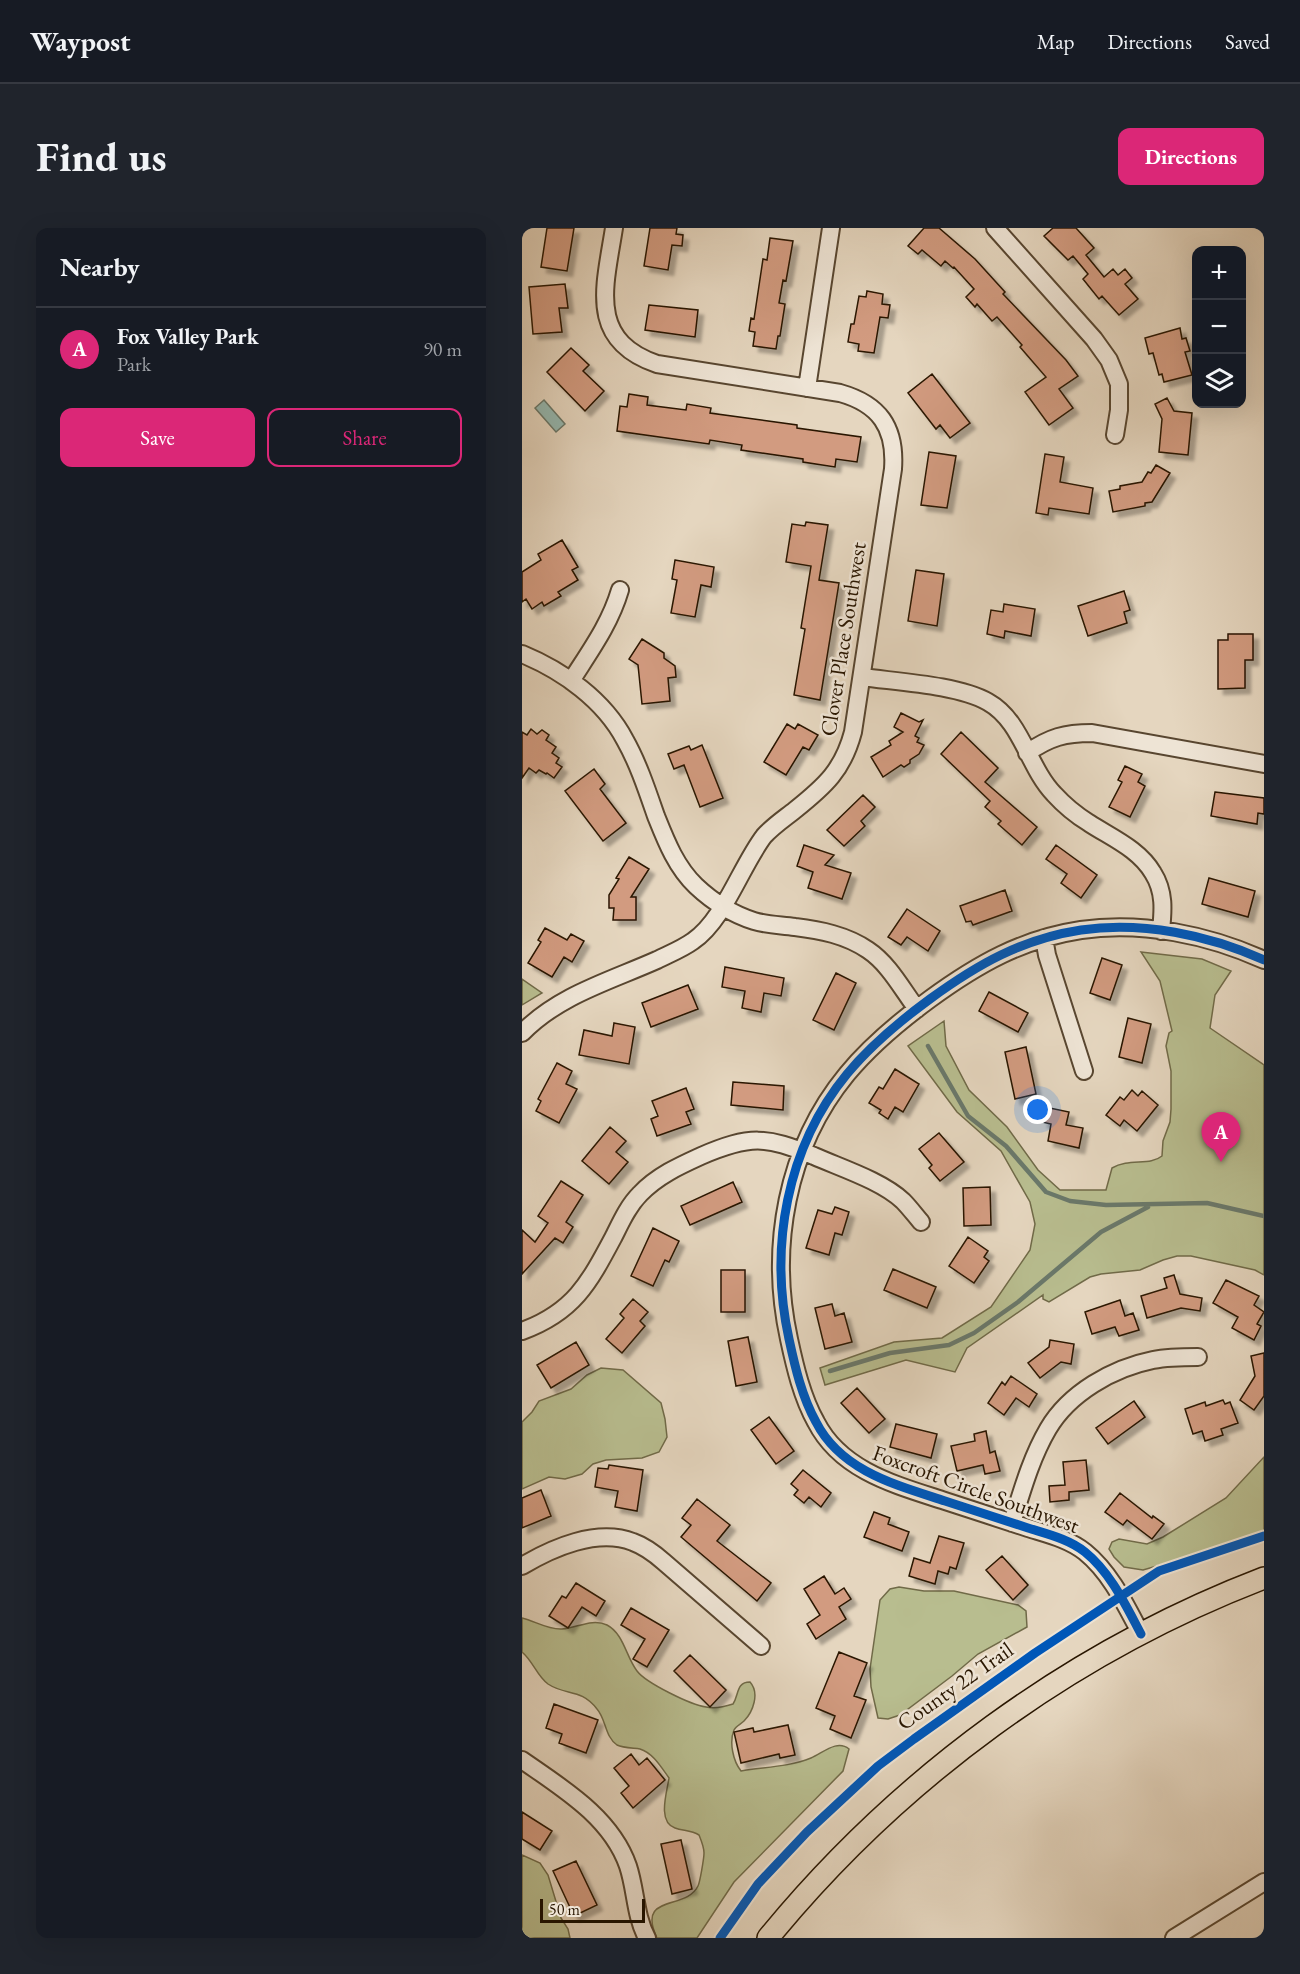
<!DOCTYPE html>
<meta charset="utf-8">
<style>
:root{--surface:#171b24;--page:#20242c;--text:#f1f3f6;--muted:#9ea1a6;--line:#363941;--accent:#db2777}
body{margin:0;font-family:"EB Garamond",serif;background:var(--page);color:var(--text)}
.controls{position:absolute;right:18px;top:18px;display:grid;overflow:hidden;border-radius:12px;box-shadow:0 6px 24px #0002}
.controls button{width:54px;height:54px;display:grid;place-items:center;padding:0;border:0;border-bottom:2px solid var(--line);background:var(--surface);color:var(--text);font:30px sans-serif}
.scale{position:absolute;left:18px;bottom:15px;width:105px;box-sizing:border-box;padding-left:6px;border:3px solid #291600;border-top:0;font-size:16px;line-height:21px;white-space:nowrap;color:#291600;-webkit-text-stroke:4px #eee4d5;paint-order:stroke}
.you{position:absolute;left:516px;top:882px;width:21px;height:21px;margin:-15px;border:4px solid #fff;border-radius:50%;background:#1a73e8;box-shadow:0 0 0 9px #1a73e833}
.badge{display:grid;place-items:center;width:39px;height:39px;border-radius:50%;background:var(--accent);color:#fff;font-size:20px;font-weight:700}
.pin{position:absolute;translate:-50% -50px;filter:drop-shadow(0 2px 3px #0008)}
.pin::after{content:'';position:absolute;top:32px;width:21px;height:18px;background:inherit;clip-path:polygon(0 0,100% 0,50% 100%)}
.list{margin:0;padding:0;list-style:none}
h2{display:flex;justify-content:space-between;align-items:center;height:78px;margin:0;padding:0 24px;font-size:26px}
h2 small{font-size:20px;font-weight:400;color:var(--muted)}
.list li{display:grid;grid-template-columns:39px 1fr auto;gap:18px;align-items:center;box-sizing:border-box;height:84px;padding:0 24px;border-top:2px solid var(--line)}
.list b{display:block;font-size:22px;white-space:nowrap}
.list p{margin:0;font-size:20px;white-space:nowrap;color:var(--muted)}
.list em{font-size:20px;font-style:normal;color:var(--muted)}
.actions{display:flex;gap:12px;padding:18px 24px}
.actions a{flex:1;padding:14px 0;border:2px solid var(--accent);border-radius:12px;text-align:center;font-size:21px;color:var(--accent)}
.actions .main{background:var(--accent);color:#fff}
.icon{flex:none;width:33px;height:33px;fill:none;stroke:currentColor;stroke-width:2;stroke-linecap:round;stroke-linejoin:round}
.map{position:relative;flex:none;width:742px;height:1710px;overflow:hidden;border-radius:12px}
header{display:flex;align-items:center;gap:36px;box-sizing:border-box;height:84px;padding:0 30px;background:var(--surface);border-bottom:2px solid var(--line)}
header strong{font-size:28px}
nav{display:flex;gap:33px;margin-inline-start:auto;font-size:21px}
.intro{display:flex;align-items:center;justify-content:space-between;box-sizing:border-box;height:144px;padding:0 36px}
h1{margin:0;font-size:42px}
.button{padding:15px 27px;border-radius:12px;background:var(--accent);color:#fff;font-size:21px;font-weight:700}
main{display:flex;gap:36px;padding:0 36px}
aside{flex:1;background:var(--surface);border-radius:12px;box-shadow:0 6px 24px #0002}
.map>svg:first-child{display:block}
.green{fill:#b8bd8f;stroke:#706a48;stroke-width:1.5}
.water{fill:#96b9b1;stroke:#6a786a;stroke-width:1.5}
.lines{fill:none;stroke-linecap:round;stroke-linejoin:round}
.stream{stroke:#6a786a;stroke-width:4.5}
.building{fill:#d29b80;stroke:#291600;stroke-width:1.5;filter:url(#shadow)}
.minor-casing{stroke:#584630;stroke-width:20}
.major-casing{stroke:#291600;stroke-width:24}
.minor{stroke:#eee4d5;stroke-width:16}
.major{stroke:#e5d6bf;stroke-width:21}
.cycleway-casing{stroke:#eee4d5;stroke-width:13}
.cycleway{stroke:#0057b8;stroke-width:9}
.labels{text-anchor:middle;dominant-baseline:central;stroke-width:5;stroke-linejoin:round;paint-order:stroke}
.street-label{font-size:22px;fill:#291600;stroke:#eee4d5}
</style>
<header>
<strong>Waypost</strong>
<nav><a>Map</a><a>Directions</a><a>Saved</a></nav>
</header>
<div class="intro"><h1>Find us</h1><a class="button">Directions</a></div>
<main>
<aside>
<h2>Nearby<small></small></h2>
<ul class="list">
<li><span class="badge">A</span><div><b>Fox Valley Park</b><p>Park</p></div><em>90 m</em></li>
</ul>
<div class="actions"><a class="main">Save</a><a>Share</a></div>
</aside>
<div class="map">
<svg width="742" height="1710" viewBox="0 0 742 1710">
<defs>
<filter id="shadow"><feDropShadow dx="5.5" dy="5.5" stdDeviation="1.5" flood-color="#0004"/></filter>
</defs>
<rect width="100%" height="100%" fill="#e5d6bf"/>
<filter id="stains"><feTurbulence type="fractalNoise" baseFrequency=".00333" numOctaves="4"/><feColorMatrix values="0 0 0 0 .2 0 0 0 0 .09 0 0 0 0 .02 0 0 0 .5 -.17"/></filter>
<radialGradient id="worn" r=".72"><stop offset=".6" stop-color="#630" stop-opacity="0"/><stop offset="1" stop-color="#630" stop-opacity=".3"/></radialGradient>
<path class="green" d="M 619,724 L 680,731 L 709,743 L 693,767 L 688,800 L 742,837 L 742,1047 L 733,1042 L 669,1028 L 655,1028 L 641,1032 L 618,1042 L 579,1046 L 568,1049 L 527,1074 L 521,1071 L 521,1067 L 445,1120 L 433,1144 L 384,1132 L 303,1157 L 298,1140 L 372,1114 L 420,1110 L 469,1079 L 508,1022 L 513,996 L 508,974 L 479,923 L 435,884 L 386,818 L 422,793 L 424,818 L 447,862 L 485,899 L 516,942 L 538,962 L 584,962 L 590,940 C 607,930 628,938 640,928 L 641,913 L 648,894 L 649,881 L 649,843 L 644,818 L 647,805 L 650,803 L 638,753 Z
M 0,751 L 20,765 L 0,777 Z
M 79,1140 L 101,1142 L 139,1175 L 143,1191 L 145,1209 L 137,1224 L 120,1230 L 84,1232 L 71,1236 L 60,1246 L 43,1251 L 27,1249 L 0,1261 L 0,1194 L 10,1184 L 17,1173 L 49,1161 L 65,1147 Z
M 742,1229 L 742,1303 L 711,1316 L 621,1342 L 602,1339 L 592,1329 L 587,1321 L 590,1314 L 597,1311 L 625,1316 L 641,1309 L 704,1270 Z
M 377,1359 L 402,1363 L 432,1363 L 496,1377 L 504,1383 L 505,1399 L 456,1426 L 430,1448 L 378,1487 L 366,1491 L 356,1490 L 349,1459 L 348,1441 L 358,1372 L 368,1361 Z
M 0,1390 C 13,1393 26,1402 40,1401 C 55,1400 70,1390 85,1397 C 102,1406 104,1429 115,1443 C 124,1455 169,1477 184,1479 C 194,1481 202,1479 211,1476 C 217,1467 214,1454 228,1454 C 238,1465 231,1484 222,1493 C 219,1496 214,1498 212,1502 C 207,1514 211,1533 219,1543 C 242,1539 267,1539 289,1530 C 301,1525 315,1511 327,1521 L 321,1543 L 212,1654 L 175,1710 L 135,1710 C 114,1665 164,1683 176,1658 C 178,1654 182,1630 182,1625 C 182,1619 179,1612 177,1607 C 169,1602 161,1603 153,1600 C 135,1594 145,1564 147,1550 C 139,1539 131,1525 118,1521 C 111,1520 101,1520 95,1517 C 83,1509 84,1491 75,1481 C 59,1460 44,1468 26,1456 C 15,1448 11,1433 0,1424 Z
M 0,1627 L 18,1635 L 26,1647 L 39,1690 L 46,1701 L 48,1710 L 0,1710 Z"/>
<path class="water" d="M 22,172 L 43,196 L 34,204 L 13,180 Z"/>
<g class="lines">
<path class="stream" d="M 406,818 L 446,888 L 484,918 L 524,964 L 548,973 L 584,977 L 685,975 L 742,988
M 308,1143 L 368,1125 L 427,1117 L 452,1105 L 496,1074 L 579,1004 L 626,979"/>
</g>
<path class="building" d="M 25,0 L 52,0 L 45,43 L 19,39 Z
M 128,0 L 155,0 L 154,6 L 161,7 L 160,18 L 150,17 L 146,42 L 122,38 Z
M 402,0 L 417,0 L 453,31 L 483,64 L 481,66 L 544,132 L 556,148 L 537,161 L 551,180 L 527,197 L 503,164 L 524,149 L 498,119 L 500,117 L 475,89 L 470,93 L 455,76 L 453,79 L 444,69 L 452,61 L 432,39 L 431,40 L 423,33 L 419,38 L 400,22 L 396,26 L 386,18 Z
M 531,0 L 554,0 L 572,20 L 564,27 L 582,49 L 591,41 L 596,47 L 603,41 L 610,50 L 603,56 L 616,71 L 597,87 L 580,68 L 577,71 L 561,51 L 566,46 L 551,28 L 546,32 L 522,8 Z
M 248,10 L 271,13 L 264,53 L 261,52 L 257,75 L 263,76 L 258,108 L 256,108 L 254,121 L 231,118 L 233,104 L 227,103 L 229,90 L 232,91 L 241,31 L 245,32 Z
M 43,56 L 46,80 L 37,80 L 40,104 L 11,106 L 7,59 Z
M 345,63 L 361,66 L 360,76 L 368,77 L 366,90 L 358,89 L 352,125 L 336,123 L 337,116 L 326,114 L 329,96 L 332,96 L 337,68 L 344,69 Z
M 127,77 L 176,82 L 173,109 L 123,102 Z
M 658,100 L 660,111 L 664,110 L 668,123 L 663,124 L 670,147 L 642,154 L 640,146 L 637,147 L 631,125 L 627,126 L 623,110 Z
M 49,120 L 67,137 L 61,143 L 82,163 L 63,183 L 25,144 Z
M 410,146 L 448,195 L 428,210 L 418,197 L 414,201 L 386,165 Z
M 107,166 L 126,169 L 125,177 L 164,182 L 165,176 L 189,180 L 188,185 L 275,197 L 275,200 L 339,209 L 335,234 L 314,231 L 313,239 L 281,234 L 281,231 L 219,222 L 220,217 L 188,212 L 187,216 L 95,203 L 98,178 L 105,179 Z
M 645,170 L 652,183 L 670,185 L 666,227 L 637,224 L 640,191 L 633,176 Z
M 407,224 L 434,228 L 425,280 L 399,277 Z
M 523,226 L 542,229 L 538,254 L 571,260 L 567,286 L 527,280 L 526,287 L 514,285 Z
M 634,237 L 648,245 L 630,274 L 623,275 L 623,278 L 591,284 L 587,263 L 598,261 L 598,258 L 620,254 L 626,244 L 629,245 Z
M 284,294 L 306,297 L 297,352 L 317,355 L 298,472 L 272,467 L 283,401 L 279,400 L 289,338 L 264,334 L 270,296 L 283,298 Z
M 40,312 L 56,339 L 50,342 L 56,352 L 36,364 L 39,368 L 22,378 L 20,374 L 10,381 L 4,371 L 0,374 L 0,344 L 19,332 L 16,326 Z
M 153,332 L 192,339 L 189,359 L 179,357 L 173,389 L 149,385 L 155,352 L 150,351 Z
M 394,342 L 422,346 L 415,398 L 386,393 Z
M 602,363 L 608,382 L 602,384 L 605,395 L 566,408 L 556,378 Z
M 482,376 L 513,381 L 509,408 L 483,403 L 482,410 L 465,406 L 469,382 L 481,384 Z
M 706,406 L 731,406 L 731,432 L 723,432 L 723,460 L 696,461 L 696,412 L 706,412 Z
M 120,411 L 142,425 L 142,430 L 153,438 L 154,449 L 146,450 L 148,473 L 120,476 L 116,437 L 107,431 Z
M 379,485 L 397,494 L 401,492 L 393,508 L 397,510 L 395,514 L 402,517 L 397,526 L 388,532 L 388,535 L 382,539 L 379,537 L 361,549 L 349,529 L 369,517 L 367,513 L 381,504 L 372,499 Z
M 265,496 L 273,501 L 276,496 L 296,507 L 287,522 L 281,519 L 264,547 L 242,534 Z
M 9,501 L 15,506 L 20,502 L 27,507 L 24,512 L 34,519 L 30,525 L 37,530 L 34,535 L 40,539 L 32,550 L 25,545 L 24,546 L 17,542 L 14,545 L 7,540 L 0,550 L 0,504 L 5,507 Z
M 439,504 L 476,540 L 463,554 L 515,599 L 500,617 L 476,596 L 479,593 L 463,579 L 468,573 L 419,526 Z
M 180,517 L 201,570 L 178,579 L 162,537 L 152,541 L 146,526 L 167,518 L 169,522 Z
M 603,538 L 620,546 L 616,554 L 623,558 L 608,589 L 587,579 L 600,554 L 596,552 Z
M 72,541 L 83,556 L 78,561 L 104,595 L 81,613 L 43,563 Z
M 693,564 L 742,570 L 742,586 L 736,585 L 735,596 L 689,588 Z
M 341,567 L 353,579 L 339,593 L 343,598 L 322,618 L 305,602 Z
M 282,617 L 312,627 L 303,637 L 329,645 L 320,671 L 286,660 L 291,644 L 275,638 Z
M 534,617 L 575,647 L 559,670 L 539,655 L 545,646 L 524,631 Z
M 107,629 L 127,641 L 109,669 L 114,669 L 114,692 L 91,692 L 92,680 L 87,680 L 87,667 L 97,651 L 94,650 Z
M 687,650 L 733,663 L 726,689 L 680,676 Z
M 483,662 L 490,683 L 451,697 L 449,693 L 444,694 L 438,678 Z
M 385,681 L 418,703 L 406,723 L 385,709 L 379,717 L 366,709 Z
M 23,700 L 45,712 L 49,706 L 62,713 L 50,734 L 42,729 L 30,749 L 6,735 L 19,714 L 16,712 Z
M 580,730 L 600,737 L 588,772 L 568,765 Z
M 203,739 L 262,750 L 259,768 L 242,765 L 239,784 L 220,780 L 223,763 L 200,759 Z
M 314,745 L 334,755 L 312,802 L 291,792 Z
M 166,757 L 176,781 L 129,799 L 120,775 Z
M 467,764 L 506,785 L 496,804 L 457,783 Z
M 606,790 L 629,796 L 620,835 L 597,829 Z
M 92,795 L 113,799 L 107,836 L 57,827 L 62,802 L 90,808 Z
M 504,819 L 514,866 L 493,871 L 483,824 Z
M 35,835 L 50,843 L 44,856 L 55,861 L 37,895 L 14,883 L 19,873 L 16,871 Z
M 373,841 L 397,856 L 381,884 L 373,879 L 366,891 L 357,885 L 359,882 L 347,875 L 357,859 L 361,861 Z
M 211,854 L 262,858 L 261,882 L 209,877 Z
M 164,860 L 172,881 L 164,884 L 169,896 L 135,908 L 129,891 L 136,888 L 130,873 Z
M 610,862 L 616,868 L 620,863 L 636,877 L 615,903 L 602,892 L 598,898 L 584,887 L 598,869 L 602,872 Z
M 523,879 L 547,884 L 544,897 L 561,900 L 557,920 L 526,913 L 529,896 L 520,894 Z
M 88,899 L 104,913 L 94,924 L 106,934 L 87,956 L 60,933 Z
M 417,905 L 442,934 L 418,953 L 407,940 L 410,937 L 397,921 Z
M 39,953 L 61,967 L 44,994 L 51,999 L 41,1015 L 33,1010 L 0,1046 L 0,1002 L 13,1014 L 26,995 L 16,988 Z
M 211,954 L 220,974 L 168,997 L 159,978 Z
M 468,959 L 469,997 L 442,998 L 441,960 Z
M 313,979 L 327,984 L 320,1007 L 313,1005 L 307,1027 L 284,1020 L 296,982 L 310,986 Z
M 131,1000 L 157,1013 L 147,1034 L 143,1032 L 131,1058 L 109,1048 Z
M 446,1009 L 466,1023 L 462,1029 L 467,1033 L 452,1055 L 427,1038 Z
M 371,1041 L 414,1059 L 405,1080 L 362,1062 Z
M 199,1042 L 223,1042 L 223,1084 L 199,1084 Z
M 652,1047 L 658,1066 L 680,1070 L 678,1083 L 659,1080 L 625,1090 L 619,1068 L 645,1060 L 642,1050 Z
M 704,1052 L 737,1068 L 732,1077 L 742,1084 L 735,1096 L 739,1098 L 732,1112 L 710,1100 L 716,1089 L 691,1075 Z
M 111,1071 L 126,1084 L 118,1093 L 123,1098 L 100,1125 L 84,1111 L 102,1090 L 98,1086 Z
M 598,1072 L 603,1088 L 611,1085 L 617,1102 L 597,1108 L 593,1099 L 570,1106 L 563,1084 Z
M 310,1076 L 313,1088 L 322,1085 L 330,1114 L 303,1121 L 293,1080 Z
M 226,1109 L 235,1154 L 214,1158 L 206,1113 Z
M 528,1112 L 552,1116 L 549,1136 L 539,1134 L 518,1150 L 506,1135 L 527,1119 Z
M 54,1114 L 67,1137 L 29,1160 L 15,1137 Z
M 742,1125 L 742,1168 L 732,1182 L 718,1172 L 733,1148 L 729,1128 Z
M 489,1148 L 515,1166 L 507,1179 L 494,1170 L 482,1187 L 466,1175 L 480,1154 L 483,1157 Z
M 335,1160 L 363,1191 L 347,1205 L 319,1175 Z
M 701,1172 L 703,1176 L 708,1174 L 716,1195 L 699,1201 L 701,1207 L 683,1213 L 680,1203 L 671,1206 L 663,1181 L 683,1174 L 684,1178 Z
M 612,1173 L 623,1189 L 586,1216 L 574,1200 Z
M 247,1189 L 272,1223 L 254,1236 L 229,1202 Z
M 374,1196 L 415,1206 L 409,1230 L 368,1219 Z
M 464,1203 L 468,1225 L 473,1223 L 478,1243 L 463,1246 L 461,1237 L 435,1243 L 429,1218 L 453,1213 L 452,1206 Z
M 564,1232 L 567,1262 L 547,1264 L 547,1272 L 528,1274 L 527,1258 L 543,1257 L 541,1234 Z
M 87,1237 L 121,1242 L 115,1283 L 93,1279 L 96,1263 L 73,1259 L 76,1240 L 86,1241 Z
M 281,1242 L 309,1265 L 299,1279 L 287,1269 L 282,1275 L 272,1267 L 276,1262 L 269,1256 Z
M 19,1262 L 29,1288 L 0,1300 L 0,1270 Z
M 598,1265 L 630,1290 L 631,1288 L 642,1296 L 630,1311 L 605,1292 L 601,1297 L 583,1284 Z
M 175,1271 L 208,1297 L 195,1313 L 249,1355 L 235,1373 L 159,1309 L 169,1297 L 160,1290 Z
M 352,1284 L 368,1290 L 366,1296 L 387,1304 L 380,1323 L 342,1309 Z
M 417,1308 L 442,1315 L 434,1341 L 428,1339 L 426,1346 L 416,1343 L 413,1356 L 387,1348 L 392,1330 L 408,1335 Z
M 480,1328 L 506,1357 L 491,1372 L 464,1342 Z
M 302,1348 L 313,1366 L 322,1360 L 329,1371 L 317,1379 L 324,1391 L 294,1411 L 285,1396 L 298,1387 L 282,1361 Z
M 54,1355 L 83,1373 L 74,1388 L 60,1379 L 46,1400 L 27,1388 L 40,1368 L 44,1370 Z
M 109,1380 L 147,1402 L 125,1439 L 111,1431 L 123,1411 L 99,1397 Z
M 317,1424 L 345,1435 L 332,1468 L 344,1472 L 329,1510 L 308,1501 L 313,1488 L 294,1480 Z
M 168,1427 L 204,1462 L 188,1479 L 152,1443 Z
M 32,1476 L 76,1492 L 64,1525 L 37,1515 L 40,1506 L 24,1500 Z
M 266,1497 L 273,1527 L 258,1530 L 257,1526 L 219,1535 L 212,1504 L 231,1500 L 232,1504 Z
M 109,1526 L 117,1537 L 125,1530 L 143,1552 L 111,1580 L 99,1565 L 107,1558 L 92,1540 Z
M 0,1584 L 30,1603 L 18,1622 L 0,1611 Z
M 159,1612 L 170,1661 L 150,1666 L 139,1616 Z
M 54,1633 L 75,1677 L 52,1688 L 31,1643 Z"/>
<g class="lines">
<defs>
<path id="minor" d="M 473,0 L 572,111 L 587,132 L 597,156 L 597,182 L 593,207
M 285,160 L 309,0
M 0,426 C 41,443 82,472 103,512 C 116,535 125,562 134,588 C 144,613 154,639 174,658 C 191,674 210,686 232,693 C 245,697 259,697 273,699 C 298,702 324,707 346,722 C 367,736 380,761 395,781
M 340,449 C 376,454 436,457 466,474 C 500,493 506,539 532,566 C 542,577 554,587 567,595 C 590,610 617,621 631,645 C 643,664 641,683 639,703
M 49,453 C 68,423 88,396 98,362
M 505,525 C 528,509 543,505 570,505 L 742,536
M 522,710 L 525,727 L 562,843
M 0,805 C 37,767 88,753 135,732 C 147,726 160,721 171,713 C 202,692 219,638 242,608 C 251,598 263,590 273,582 C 303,558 321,542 331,504 L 371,241 C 374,199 357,176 318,165 L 135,136 C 65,112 83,58 92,0
M 0,1103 C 52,1084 67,1055 92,1008 C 99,994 106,978 118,966 C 135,948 157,938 179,928 C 228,907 244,908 292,928 C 319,940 360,953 381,973 C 387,979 393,987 399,994
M 490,1295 C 500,1263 509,1230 526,1201 C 547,1165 591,1140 631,1132 C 646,1129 661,1129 676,1129
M 0,1338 C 30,1320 75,1300 111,1314 C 122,1318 133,1326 142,1334 L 239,1418
M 619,1406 C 604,1378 589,1345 563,1324 C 547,1311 525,1306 506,1300 C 478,1291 451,1282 423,1273 C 374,1257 319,1243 294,1194 C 280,1169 273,1139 267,1111 C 247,1020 264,920 325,846 C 349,817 378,793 408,771 C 456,736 500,711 559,702 C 620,693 687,707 742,732
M 0,1532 C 40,1560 89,1589 106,1638 C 114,1662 113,1688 125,1710
M 652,1710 L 742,1654"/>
<path id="major" d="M 246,1710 C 377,1550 549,1424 742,1350"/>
</defs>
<use href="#minor" class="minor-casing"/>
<use href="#major" class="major-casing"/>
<use href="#minor" class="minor"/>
<use href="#major" class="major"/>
<defs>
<path id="cycleway" d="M 619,1406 C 604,1378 589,1345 563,1324 C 547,1311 525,1306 506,1300 C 478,1291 451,1282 423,1273 C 374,1257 319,1243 294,1194 C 280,1169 273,1139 267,1111 C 247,1020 264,920 325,846 C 349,817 378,793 408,771 C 456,736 500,711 559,702 C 620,693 687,707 742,732
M 198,1710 L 236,1656 L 285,1604 L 356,1538 L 392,1511 L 513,1425 L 637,1343 L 742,1308"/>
</defs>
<use href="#cycleway" class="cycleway-casing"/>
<use href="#cycleway" class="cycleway"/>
</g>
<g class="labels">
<g class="street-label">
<text transform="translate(321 411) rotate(-81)">Clover Place Southwest</text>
<text transform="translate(454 1261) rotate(20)">Foxcroft Circle Southwest</text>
<text transform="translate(433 1458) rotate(-35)">County 22 Trail</text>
</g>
</g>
<rect width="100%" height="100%" filter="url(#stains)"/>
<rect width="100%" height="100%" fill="url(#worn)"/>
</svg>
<div class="controls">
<button>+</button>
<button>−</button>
<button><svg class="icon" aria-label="layers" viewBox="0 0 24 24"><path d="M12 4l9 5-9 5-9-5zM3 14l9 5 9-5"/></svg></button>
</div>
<div class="scale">50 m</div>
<div class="you"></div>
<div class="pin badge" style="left:699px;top:934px">A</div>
</div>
</main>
